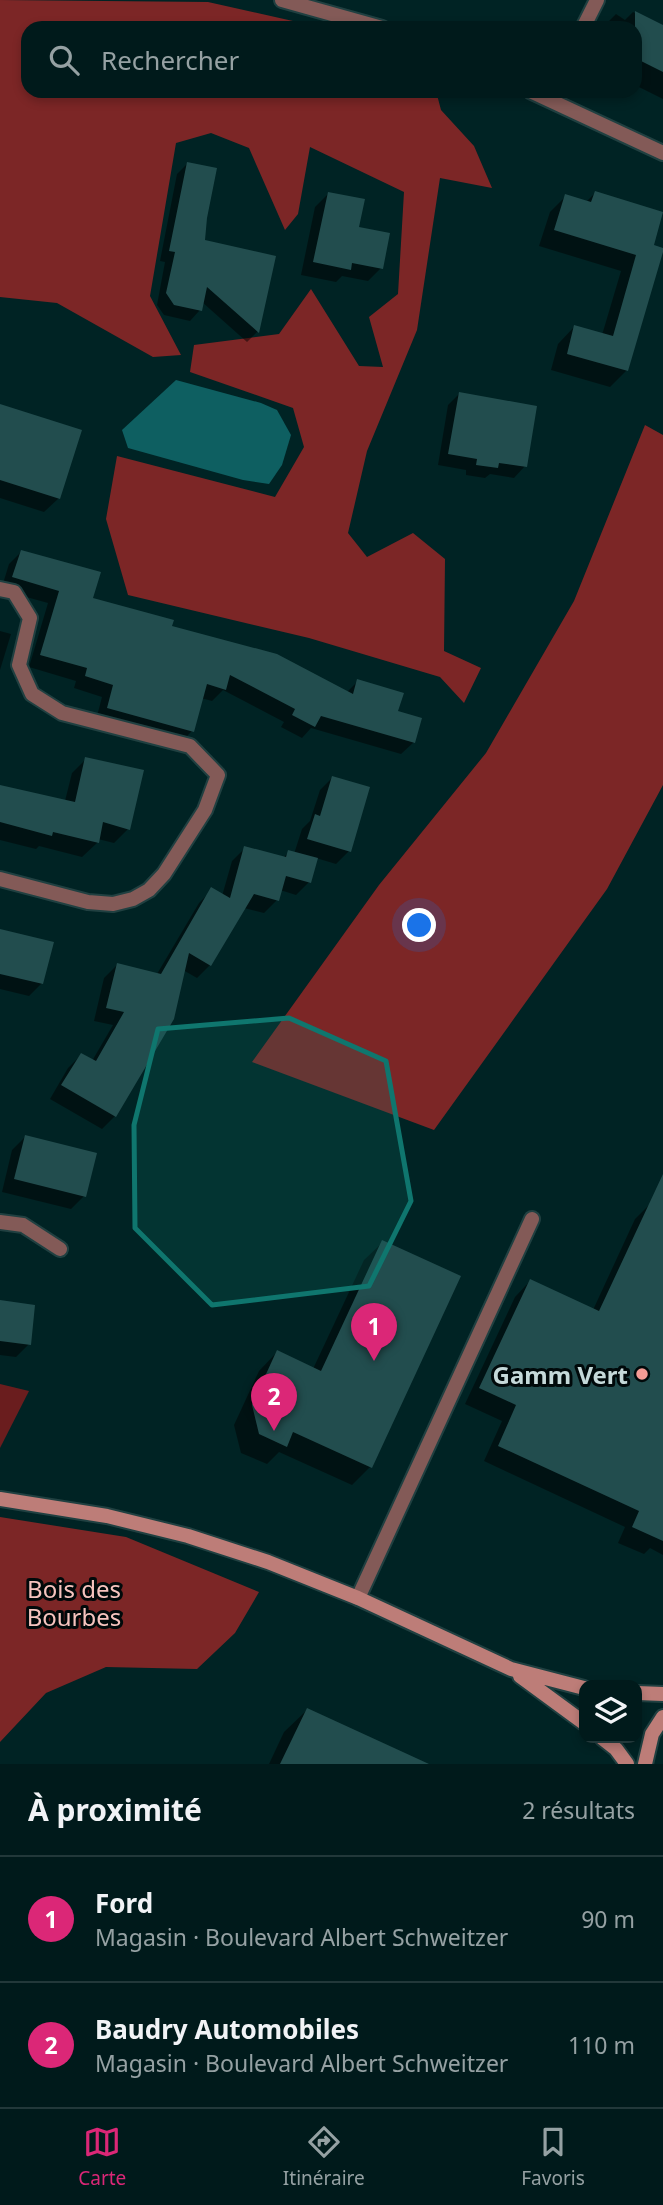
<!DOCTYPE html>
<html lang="fr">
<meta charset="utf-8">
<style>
:root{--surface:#001a1b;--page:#0a2324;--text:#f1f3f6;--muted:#95a1a3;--line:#22383a;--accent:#db2777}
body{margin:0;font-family:"Noto Sans",sans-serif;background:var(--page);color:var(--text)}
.controls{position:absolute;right:21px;bottom:21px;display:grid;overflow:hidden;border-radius:14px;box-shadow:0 4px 10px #0003}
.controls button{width:63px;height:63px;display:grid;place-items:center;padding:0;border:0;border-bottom:2px solid var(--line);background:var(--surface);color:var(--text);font:35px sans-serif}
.you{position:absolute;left:420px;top:926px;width:24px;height:24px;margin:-18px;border:5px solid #fff;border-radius:50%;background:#1a73e8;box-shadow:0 0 0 10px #1a73e833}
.badge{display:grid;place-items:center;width:46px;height:46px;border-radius:50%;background:var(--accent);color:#fff;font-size:23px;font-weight:700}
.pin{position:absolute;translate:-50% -58px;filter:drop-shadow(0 2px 4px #0008)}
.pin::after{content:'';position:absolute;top:37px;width:24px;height:21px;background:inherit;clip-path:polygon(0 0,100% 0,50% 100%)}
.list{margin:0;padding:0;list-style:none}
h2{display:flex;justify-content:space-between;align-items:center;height:91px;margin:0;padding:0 28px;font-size:30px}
h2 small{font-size:23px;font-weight:400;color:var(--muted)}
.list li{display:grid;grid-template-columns:46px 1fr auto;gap:21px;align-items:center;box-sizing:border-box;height:126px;padding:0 28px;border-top:2px solid var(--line)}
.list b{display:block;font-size:26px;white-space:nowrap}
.list p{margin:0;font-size:23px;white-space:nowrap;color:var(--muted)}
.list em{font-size:23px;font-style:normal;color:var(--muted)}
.icon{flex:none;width:38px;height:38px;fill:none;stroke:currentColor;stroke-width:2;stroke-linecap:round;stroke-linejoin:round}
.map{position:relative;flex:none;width:663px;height:1764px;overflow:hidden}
.search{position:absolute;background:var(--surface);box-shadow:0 4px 10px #0003;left:21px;right:21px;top:21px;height:77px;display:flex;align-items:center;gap:18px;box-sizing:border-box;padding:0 24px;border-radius:21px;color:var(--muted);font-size:26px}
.sheet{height:343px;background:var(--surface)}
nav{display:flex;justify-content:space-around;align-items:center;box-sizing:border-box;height:98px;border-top:2px solid var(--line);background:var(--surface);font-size:19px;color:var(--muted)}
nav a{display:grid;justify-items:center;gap:4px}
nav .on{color:var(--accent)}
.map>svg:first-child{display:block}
.green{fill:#6a1d1e}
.forest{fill:#7c2626}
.water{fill:#0e5f61}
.shadow{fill:#0007}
.building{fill:#224d4e}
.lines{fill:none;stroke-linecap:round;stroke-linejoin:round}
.lane-casing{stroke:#204041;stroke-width:18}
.street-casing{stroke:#204041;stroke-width:18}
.secondary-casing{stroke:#204041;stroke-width:18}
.lane{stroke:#835a57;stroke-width:14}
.street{stroke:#835a57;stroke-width:14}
.secondary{stroke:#bd7d78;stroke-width:14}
.marked{fill:#0f766e;fill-opacity:0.2;stroke:#0f766e;stroke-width:5;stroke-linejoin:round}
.poi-dot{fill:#f59c95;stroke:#00090a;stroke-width:2.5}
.labels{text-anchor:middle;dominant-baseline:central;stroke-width:6;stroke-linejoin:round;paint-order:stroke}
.poi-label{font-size:24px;font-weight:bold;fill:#c5d9d9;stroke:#00090a;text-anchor:end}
.park-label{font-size:24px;fill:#f6c3be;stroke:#00090a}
</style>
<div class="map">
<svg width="663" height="1764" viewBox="0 0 663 1764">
<rect width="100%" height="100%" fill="#002324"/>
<path class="green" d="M 0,1384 L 29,1391 L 0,1448 Z"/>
<path class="forest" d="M 0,0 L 208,2 L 324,28 L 28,28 L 28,91 L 436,91 L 441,110 L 474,146 L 492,188 L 440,178 L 417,330 L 367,451 L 348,533 L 367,557 L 413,533 L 445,559 L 444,651 L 481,668 L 464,703 L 440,677 L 309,638 L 128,595 L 106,519 L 117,456 L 275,497 L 304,447 L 293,408 L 190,372 L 194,345 L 279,334 L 311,289 L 359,366 L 383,367 L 369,317 L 398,294 L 404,192 L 310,147 L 298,214 L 285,230 L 249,148 L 211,133 L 176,143 L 150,296 L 181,355 L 153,357 L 57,303 L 0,297 Z
M 645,425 L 663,435 L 663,785 L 607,889 L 434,1130 L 252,1062 L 379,885 L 486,753 L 574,601 Z
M 0,1517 L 126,1537 L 259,1592 L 235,1633 L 197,1669 L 106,1667 L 46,1693 L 0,1742 Z"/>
<path class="water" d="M 176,380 L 261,403 L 277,410 L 291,435 L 282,465 L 269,484 L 243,480 L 128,448 L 122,430 Z"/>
<path class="shadow" d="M 633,12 L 663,27 L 663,99 L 635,85 L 635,28 L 602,28 L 616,14 L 625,20 Z
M 188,163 L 205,217 L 204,241 L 274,257 L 257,332 L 247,342 L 202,302 L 200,310 L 190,321 L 164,315 L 157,305 L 165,262 L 160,261 L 177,174 Z
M 595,193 L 652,247 L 627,370 L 610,387 L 551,370 L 558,344 L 574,327 L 602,335 L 621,271 L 539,246 L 550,212 L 566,196 L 586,202 Z
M 328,194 L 357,229 L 381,268 L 368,281 L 342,276 L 336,282 L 301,275 L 315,207 Z
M 459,394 L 525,466 L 514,478 L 490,474 L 485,478 L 466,475 L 466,470 L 438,465 L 448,405 Z
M 0,406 L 59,498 L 44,512 L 0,498 Z
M 21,552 L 91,599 L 346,693 L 358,681 L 396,712 L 414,742 L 401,754 L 311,728 L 302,738 L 281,727 L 284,722 L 223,690 L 212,701 L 201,698 L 192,731 L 180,743 L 96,720 L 102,697 L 74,688 L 76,681 L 29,667 L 48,603 L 1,590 L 9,564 Z
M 0,631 L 11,634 L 0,670 Z
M 86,759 L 128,829 L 114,843 L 98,839 L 97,843 L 82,857 L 39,846 L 36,849 L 0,840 L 0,786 L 65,801 L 72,773 Z
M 332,778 L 349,851 L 336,864 L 316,858 L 309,882 L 296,895 L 280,890 L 277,900 L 264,913 L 244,908 L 210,965 L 197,978 L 183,970 L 172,1019 L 115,1116 L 102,1129 L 50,1099 L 68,1068 L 81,1055 L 92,1061 L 113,1025 L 94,1021 L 104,978 L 117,965 L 157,974 L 199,903 L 212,890 L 222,896 L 232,861 L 245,848 L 283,858 L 289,852 L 294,854 L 302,829 L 310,821 L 320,790 Z
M 0,931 L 42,983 L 29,996 L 0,989 Z
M 25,1137 L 84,1196 L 71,1209 L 2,1192 L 12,1150 Z
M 650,1204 L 663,1210 L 663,1555 L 650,1548 L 644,1554 L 618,1543 L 625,1527 L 484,1461 L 502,1421 L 465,1404 L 515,1297 L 530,1281 L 593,1310 L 635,1219 Z
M 383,1242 L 370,1467 L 352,1485 L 279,1452 L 267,1464 L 241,1453 L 234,1425 L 259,1371 L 277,1352 L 313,1369 L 364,1260 Z
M 0,1302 L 29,1344 L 16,1357 L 0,1355 Z
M 307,1710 L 425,1764 L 269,1764 L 284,1732 Z"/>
<path class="building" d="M 635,11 L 663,25 L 663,72 L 635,58 Z
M 187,162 L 217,168 L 207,218 L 205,240 L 276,256 L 259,333 L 207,287 L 202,311 L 174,305 L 166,293 L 175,252 L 169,251 Z
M 595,191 L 663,212 L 654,245 L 663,248 L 663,252 L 628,371 L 567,354 L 574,325 L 613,336 L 636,255 L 554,230 L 565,194 L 591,202 Z
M 328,192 L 365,199 L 359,227 L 390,233 L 383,269 L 352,263 L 351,270 L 313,262 Z
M 459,392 L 537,406 L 527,467 L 499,463 L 498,468 L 476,465 L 477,459 L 448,454 Z
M 0,404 L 82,430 L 60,499 L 0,480 Z
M 21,550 L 101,572 L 93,598 L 174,620 L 172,626 L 277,654 L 353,694 L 357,679 L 404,693 L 398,711 L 422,718 L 415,743 L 321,716 L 315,727 L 292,715 L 295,709 L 230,675 L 226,690 L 207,684 L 194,732 L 107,708 L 113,685 L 85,676 L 87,668 L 40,655 L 59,591 L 12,577 Z
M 85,757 L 144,770 L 130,830 L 103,822 L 99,843 L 53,832 L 52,836 L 0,822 L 0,785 L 75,802 Z
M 332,776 L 370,787 L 351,852 L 307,839 L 315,814 L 320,816 Z
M 244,846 L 286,857 L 288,850 L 318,858 L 311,883 L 286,876 L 279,901 L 254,894 L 211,966 L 189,953 L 174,1019 L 116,1117 L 61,1085 L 81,1053 L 96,1061 L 124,1012 L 106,1008 L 117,963 L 161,974 L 211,887 L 230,898 Z
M 0,929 L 54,942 L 43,984 L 0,974 Z
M 25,1135 L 97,1153 L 86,1197 L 14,1179 Z
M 663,1174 L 663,1541 L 632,1527 L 639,1511 L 498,1446 L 516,1405 L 479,1388 L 530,1279 L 599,1311 Z
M 382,1240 L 461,1276 L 372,1468 L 293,1432 L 287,1447 L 259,1434 L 252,1405 L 277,1350 L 321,1371 Z
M 0,1300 L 35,1305 L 31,1345 L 0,1341 Z
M 307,1708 L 429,1764 L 280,1764 Z"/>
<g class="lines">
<defs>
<path id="lane" d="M 358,1598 L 532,1219"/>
<path id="street" d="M 282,0 L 382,28
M 583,28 L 597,0
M 530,91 L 663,153
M 0,589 L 14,592 L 30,618 L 19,665 L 32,694 L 62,713 L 190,746 L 218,775 L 205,810 L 164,874 L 149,890 L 133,899 L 113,904 L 88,902 L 0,879
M 0,1222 L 23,1225 L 60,1249"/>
<path id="secondary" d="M 0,1499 L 107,1516 L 188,1536 L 268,1562 L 358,1598 L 511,1669 L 584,1688
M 520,1676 L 584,1723
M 637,1693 L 663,1694
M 602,1738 L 616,1749 L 627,1764
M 645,1764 L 652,1734 L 663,1717"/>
</defs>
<use href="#lane" class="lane-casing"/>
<use href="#street" class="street-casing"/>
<use href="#secondary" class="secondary-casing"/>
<use href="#lane" class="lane"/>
<use href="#street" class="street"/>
<use href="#secondary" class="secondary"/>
</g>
<path class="marked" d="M 289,1018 L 386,1061 L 411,1201 L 369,1286 L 212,1305 L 135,1228 L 134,1125 L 158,1029 Z"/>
<circle class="poi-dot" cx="642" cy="1374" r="7"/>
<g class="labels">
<g class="poi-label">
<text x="628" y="1374">Gamm Vert</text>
</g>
<g class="park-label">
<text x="74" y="1588">Bois des<tspan x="74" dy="28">Bourbes</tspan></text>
</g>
</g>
</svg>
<div class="controls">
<button><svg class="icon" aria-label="layers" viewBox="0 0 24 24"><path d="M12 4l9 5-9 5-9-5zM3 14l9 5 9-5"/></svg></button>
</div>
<div class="you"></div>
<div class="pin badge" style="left:374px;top:1361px">1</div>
<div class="pin badge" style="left:274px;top:1431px">2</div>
<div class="search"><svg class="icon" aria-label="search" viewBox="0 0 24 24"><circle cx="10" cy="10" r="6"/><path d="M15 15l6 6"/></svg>Rechercher</div>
</div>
<section class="sheet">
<h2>À proximité<small>2 résultats</small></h2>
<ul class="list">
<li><span class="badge">1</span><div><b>Ford</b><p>Magasin · Boulevard Albert Schweitzer</p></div><em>90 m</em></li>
<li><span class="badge">2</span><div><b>Baudry Automobiles</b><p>Magasin · Boulevard Albert Schweitzer</p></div><em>110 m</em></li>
</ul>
</section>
<nav>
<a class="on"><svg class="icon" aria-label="map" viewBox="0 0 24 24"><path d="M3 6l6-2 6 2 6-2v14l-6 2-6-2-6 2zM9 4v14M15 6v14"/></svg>Carte</a>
<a><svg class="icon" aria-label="directions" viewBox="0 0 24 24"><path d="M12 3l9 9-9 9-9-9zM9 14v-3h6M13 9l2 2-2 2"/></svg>Itinéraire</a>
<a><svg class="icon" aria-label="saved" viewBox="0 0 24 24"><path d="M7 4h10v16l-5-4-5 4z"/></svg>Favoris</a>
</nav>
